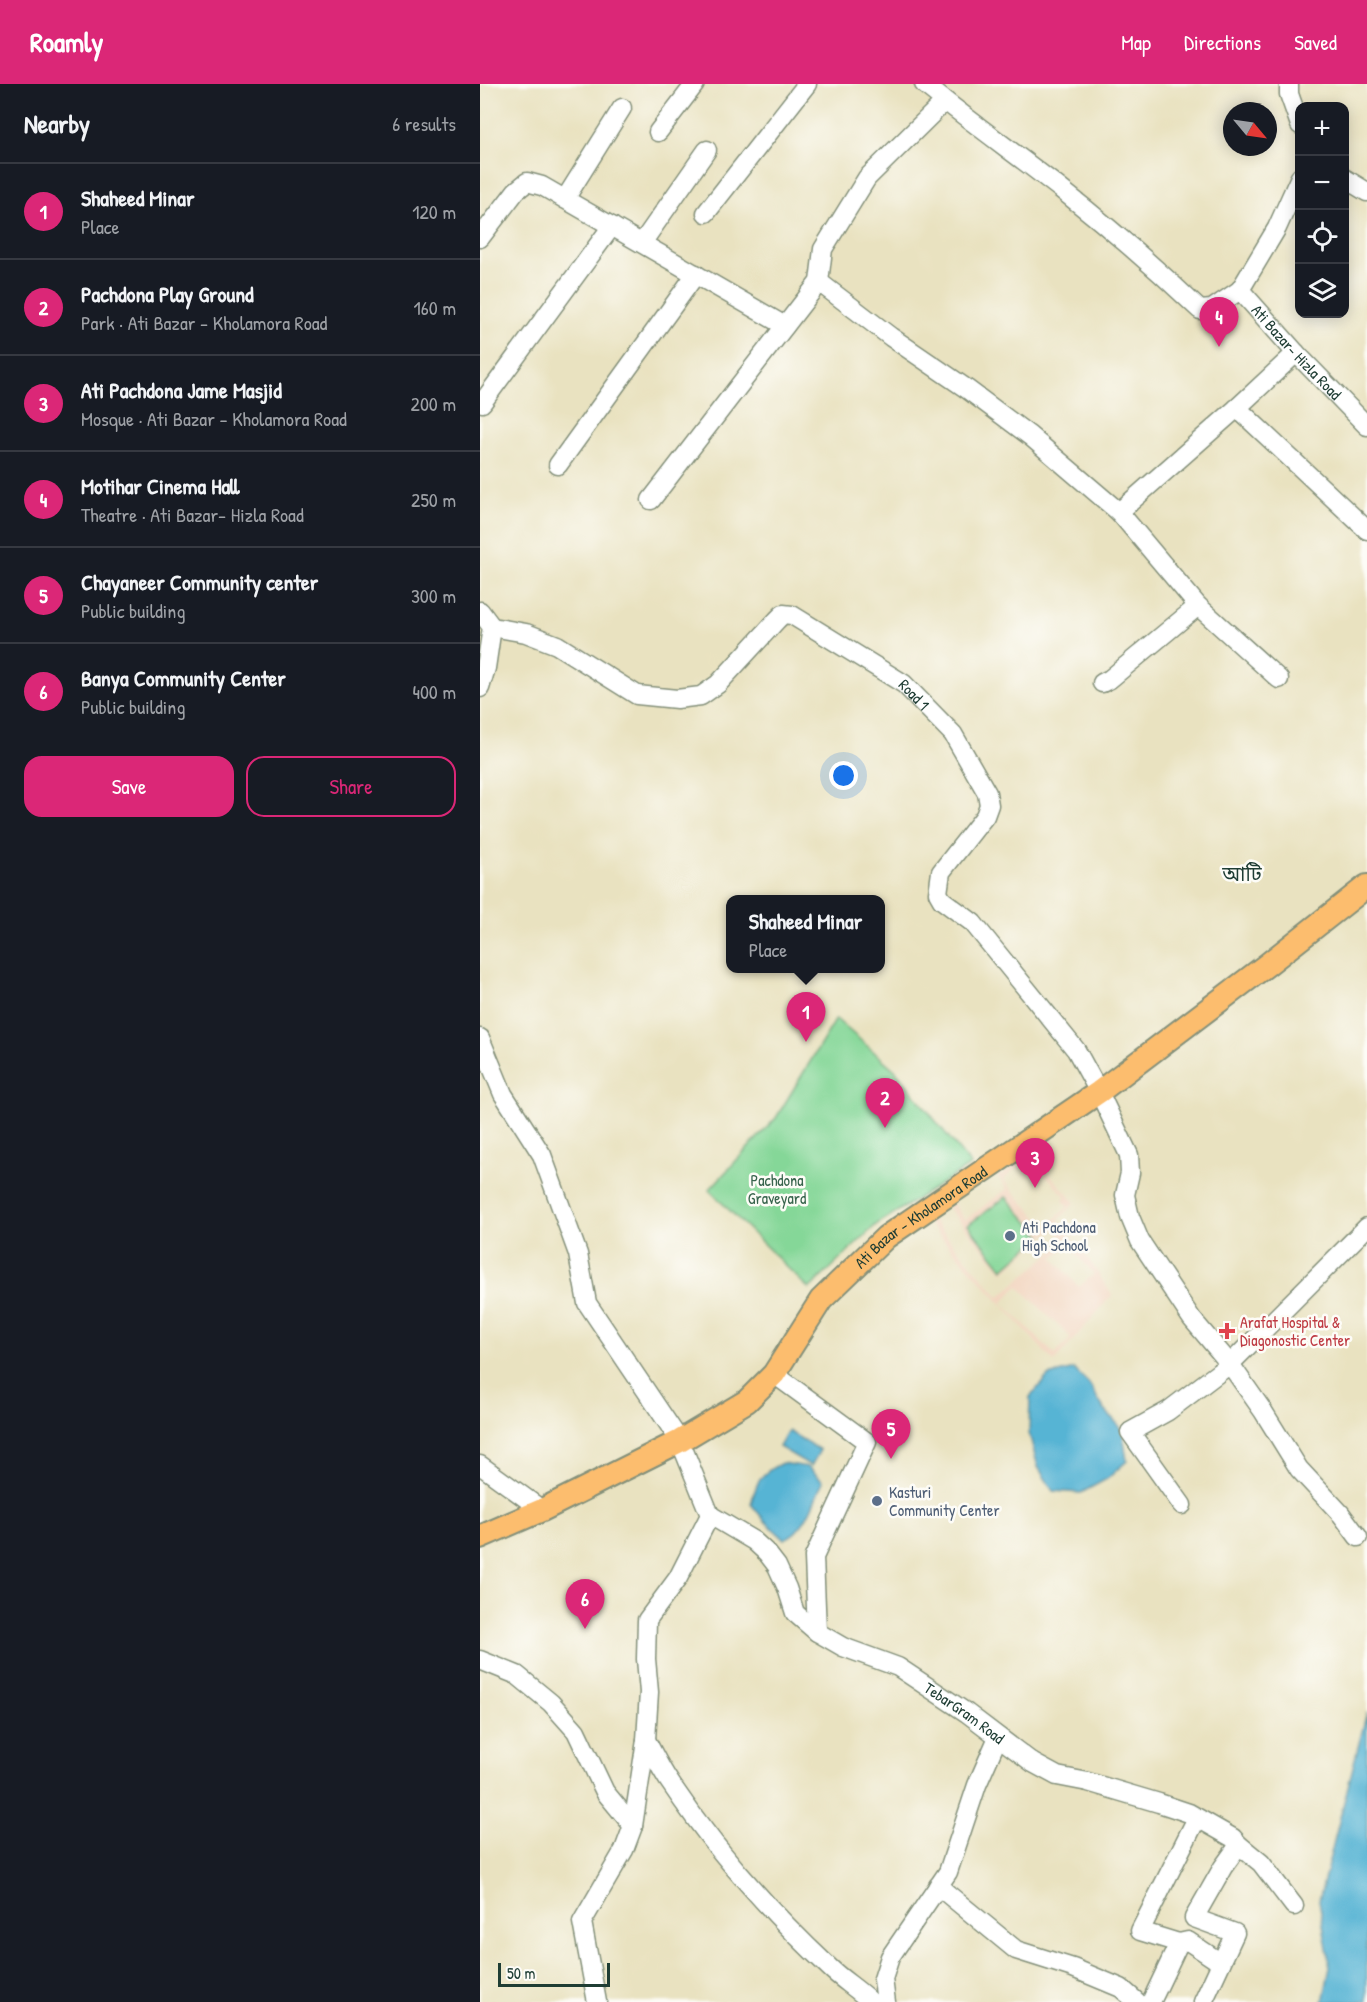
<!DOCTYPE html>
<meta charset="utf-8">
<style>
:root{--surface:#171b24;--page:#242831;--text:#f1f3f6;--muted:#9ea1a6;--line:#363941;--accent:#db2777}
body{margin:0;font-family:"Patrick Hand","Noto Sans Bengali",sans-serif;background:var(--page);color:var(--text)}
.controls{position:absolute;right:18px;top:18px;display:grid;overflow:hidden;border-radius:12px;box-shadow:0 3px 15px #0003}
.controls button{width:54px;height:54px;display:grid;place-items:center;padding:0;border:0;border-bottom:2px solid var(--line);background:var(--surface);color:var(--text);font:30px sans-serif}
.compass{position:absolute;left:743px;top:18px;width:54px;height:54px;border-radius:50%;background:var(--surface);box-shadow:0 3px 15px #0003;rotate:119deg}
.scale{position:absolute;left:18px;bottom:15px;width:112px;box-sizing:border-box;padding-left:6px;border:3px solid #1f3d34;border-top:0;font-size:16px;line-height:21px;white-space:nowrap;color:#1f3d34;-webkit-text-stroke:4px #fdfcf7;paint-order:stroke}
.you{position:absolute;left:364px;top:692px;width:21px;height:21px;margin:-15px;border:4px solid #fff;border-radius:50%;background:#1a73e8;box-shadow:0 0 0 9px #1a73e833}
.badge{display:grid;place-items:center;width:39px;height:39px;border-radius:50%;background:var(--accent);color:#fff;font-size:20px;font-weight:700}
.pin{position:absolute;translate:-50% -50px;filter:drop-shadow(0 2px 3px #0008)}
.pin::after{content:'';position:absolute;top:32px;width:21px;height:18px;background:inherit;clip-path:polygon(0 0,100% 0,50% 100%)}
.popup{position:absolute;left:246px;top:811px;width:159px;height:78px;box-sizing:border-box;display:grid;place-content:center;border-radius:12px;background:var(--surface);filter:drop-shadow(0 2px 4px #0005);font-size:20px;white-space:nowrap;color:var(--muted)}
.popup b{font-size:22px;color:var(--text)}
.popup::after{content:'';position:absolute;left:50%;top:100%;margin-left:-12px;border:12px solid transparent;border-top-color:var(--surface)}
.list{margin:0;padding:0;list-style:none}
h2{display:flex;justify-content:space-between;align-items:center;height:78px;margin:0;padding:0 24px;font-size:26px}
h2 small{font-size:20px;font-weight:400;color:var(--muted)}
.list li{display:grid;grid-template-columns:39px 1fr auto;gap:18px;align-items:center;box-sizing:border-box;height:96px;padding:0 24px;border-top:2px solid var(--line)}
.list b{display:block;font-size:22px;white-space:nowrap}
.list p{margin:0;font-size:20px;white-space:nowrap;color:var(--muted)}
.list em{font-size:20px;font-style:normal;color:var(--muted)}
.actions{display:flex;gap:12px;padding:18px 24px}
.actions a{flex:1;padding:14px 0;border:2px solid var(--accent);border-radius:18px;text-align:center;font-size:21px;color:var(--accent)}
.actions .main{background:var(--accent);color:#fff}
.icon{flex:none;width:33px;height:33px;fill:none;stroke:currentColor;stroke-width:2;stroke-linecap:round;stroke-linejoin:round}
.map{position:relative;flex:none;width:887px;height:1918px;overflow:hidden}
header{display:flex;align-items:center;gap:36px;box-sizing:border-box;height:84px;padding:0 30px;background:var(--accent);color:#fff}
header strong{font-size:28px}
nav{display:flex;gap:33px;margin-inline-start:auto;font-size:21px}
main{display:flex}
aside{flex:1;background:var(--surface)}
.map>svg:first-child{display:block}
.built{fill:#f2d4be;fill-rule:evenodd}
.green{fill:#85d798;stroke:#528a66;stroke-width:1.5}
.water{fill:#56b4d4;stroke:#3a7884;stroke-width:1.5}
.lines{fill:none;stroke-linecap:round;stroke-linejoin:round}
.minor-casing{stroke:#84907a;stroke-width:21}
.major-casing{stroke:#84907a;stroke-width:26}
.minor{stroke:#fff;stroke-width:18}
.major{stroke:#fcbd6e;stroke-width:22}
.service-dot{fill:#5c6f8a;stroke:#fdfcf7;stroke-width:2}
.health-dot{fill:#e0444e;stroke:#fdfcf7;stroke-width:2}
.labels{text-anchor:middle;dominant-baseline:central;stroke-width:5;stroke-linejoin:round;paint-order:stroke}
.street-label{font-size:16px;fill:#1f3d34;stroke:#fdfcf7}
.park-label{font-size:16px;fill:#38644d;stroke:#fdfcf7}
.service-label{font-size:16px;fill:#4e5e75;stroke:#fdfcf7;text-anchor:start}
.health-label{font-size:16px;fill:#be3a42;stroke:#fdfcf7;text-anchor:start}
.quarter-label{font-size:20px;fill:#1f3d34;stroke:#fdfcf7}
</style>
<header>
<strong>Roamly</strong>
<nav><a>Map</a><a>Directions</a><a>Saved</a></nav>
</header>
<main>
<aside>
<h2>Nearby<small>6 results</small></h2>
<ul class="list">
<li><span class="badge">1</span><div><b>Shaheed Minar</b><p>Place</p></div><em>120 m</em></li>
<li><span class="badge">2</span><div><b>Pachdona Play Ground</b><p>Park · Ati Bazar - Kholamora Road</p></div><em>160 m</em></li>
<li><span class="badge">3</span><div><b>Ati Pachdona Jame Masjid</b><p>Mosque · Ati Bazar - Kholamora Road</p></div><em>200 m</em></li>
<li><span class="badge">4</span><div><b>Motihar Cinema Hall</b><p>Theatre · Ati Bazar- Hizla Road</p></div><em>250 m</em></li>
<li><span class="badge">5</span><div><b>Chayaneer Community center</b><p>Public building</p></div><em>300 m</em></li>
<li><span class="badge">6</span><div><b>Banya Community Center</b><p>Public building</p></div><em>400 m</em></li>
</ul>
<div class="actions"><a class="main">Save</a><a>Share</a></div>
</aside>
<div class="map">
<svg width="887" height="1918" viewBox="0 0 887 1918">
<rect width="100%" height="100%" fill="#fdfcf7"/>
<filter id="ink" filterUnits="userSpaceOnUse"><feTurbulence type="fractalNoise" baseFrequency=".0167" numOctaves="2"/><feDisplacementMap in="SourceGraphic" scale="12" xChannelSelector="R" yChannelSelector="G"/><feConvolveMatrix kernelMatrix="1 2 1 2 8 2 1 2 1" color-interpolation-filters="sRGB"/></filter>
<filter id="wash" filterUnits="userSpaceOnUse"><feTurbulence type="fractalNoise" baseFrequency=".008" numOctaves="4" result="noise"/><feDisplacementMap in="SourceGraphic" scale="24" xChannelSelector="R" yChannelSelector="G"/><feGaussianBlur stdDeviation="1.35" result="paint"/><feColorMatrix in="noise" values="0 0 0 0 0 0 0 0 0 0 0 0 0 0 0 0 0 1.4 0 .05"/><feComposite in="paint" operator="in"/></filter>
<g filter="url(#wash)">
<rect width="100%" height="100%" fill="#e9e2c0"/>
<path class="built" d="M 549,1067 L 595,1119 L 578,1136 L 614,1183 L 632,1211 L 574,1278 L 445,1135 L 515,1083 L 522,1092 ZM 549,1072 L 586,1113 L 583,1116 L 588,1123 L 566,1143 L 523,1096 ZM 514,1086 L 527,1105 L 485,1136 L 471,1117 ZM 526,1113 L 561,1152 L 489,1141 ZM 466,1121 L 523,1188 L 574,1144 L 585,1157 L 519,1213 L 451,1134 ZM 588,1161 L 614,1190 L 599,1203 L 573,1174 ZM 538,1202 L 591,1254 L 575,1271 L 522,1219 Z"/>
<path class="green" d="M 356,935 L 415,986 L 491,1081 L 397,1140 L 329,1205 L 229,1106 L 296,1034 Z
M 526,1113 L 561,1152 L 523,1185 L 488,1141 Z"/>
<path class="water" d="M 594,1285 L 609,1300 L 624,1325 L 642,1345 L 647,1377 L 627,1395 L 601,1409 L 573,1407 L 558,1383 L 549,1349 L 550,1313 L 568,1292 Z
M 308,1347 L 340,1366 L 331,1382 L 299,1363 Z
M 302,1379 L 328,1383 L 343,1397 C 334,1417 326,1447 304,1455 L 285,1437 L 271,1420 C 277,1397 279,1390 302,1379 Z
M 887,1628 L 887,1918 L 843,1918 L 850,1883 L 839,1816 Z"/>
</g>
<g filter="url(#ink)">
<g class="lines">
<defs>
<g id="minor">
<path d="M 444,0 C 489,37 536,70 582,106 C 630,144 676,184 720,226 L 732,225 L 760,206"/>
<path d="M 809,0 L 809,10 L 820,41"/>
<path d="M 178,48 L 215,0"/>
<path id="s1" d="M 820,93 L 797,144 L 760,206 L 816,269 L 887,342"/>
<path d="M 864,94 L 887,108"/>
<path d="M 85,115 L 142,24"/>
<path d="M 226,129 L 327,0"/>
<path d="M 0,154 L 36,107 L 47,98 L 62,102 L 305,242"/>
<path d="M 162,159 L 227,66"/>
<path d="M 339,198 L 411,253 L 487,305 L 550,352 L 639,428"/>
<path d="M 2,319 L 132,142"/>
<path d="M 757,324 L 887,446"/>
<path d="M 78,381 L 216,190"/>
<path d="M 171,416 L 339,198 L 343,165 L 387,94 L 465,17"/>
<path d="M 0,527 L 12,543 L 6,584 L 0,604"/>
<path id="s2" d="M 12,543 L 46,549 L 77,561 L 157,611 L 197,615 L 221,612 L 238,600 L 297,536 L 303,530 L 312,531 L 424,600 L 473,650 L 507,709 L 509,721 L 505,732 L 461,788 L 458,809 L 462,816 L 493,839 L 596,966 L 619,1008 L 649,1071 L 650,1089 L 645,1111 L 650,1133 L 660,1157 L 712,1235 L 750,1280 L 887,1143"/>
<path d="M 799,595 L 718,522 L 639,428 L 757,324 L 816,269"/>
<path d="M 622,599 L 630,595 L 718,522"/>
<path d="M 0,954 L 23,1010 L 62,1071 L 98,1170 L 107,1219 L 200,1357 L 230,1431 L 198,1494 L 167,1536 L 166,1575 L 169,1608 L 166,1656 L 153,1742 L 144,1766 L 102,1838 L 117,1918"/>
<path d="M 294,1290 L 387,1358 L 334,1473 L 337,1548"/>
<path d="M 0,1381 L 62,1426"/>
<path d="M 702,1421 L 650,1348 L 688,1327 L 750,1280 L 783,1327 L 819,1385 L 861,1430 L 878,1453"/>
<path id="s3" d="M 230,1431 L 274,1457 L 287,1469 L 297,1482 L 307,1504 L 315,1529 L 337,1548 L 363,1563 L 418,1583 L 487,1629 L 553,1679 L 577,1692 L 608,1698 L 679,1719 L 709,1729 L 753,1754 L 759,1761 L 781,1779 L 814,1822"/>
<path d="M 0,1576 L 37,1591 L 71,1619 L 96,1647 L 125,1708 L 153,1742"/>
<path d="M 166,1656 C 174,1671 181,1686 191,1700 C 236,1767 290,1828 349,1883 C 362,1896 378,1905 391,1918"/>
<path d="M 717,1734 L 660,1847 L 699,1859 L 708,1857 L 741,1879"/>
<path d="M 458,1802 L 536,1866 L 593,1884 L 641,1904 L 657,1918"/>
<path d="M 406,1918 L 403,1895 L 410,1873 L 468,1788 L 497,1701 L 518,1653"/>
<path d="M 671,1918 L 699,1859"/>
<path d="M 723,1918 L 755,1849 L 714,1834 L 743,1783 L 759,1761"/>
</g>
<g id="major">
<path id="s4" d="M 0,1453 L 62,1426 L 200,1357 L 267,1317 L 294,1290 L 341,1216 L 406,1153 L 619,1008 L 788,880 L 887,802"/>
</g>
</defs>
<use href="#minor" class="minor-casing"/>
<use href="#major" class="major-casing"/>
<use href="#minor" class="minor"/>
<use href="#major" class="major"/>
</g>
</g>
<g class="service-dot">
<circle cx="530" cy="1152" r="6"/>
<circle cx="397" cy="1417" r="6"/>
</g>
<path class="health-dot" d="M744 1238h6v6h6v6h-6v6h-6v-6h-6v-6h6z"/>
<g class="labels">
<g class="street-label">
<text stroke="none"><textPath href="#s1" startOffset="212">Ati Bazar- Hizla Road</textPath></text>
<text stroke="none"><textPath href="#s2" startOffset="498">Road 1</textPath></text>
<text stroke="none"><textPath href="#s4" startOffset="556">Ati Bazar - Kholamora Road</textPath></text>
<text stroke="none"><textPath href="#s3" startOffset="334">TebarGram Road</textPath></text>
</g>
<g class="park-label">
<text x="297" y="1096">Pachdona<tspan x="297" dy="18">Graveyard</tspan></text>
</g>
<g class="service-label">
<text x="542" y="1143">Ati Pachdona<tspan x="542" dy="18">High School</tspan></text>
<text x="409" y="1408">Kasturi<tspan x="409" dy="18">Community Center</tspan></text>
</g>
<g class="health-label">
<text x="760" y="1238">Arafat Hospital &amp;<tspan x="760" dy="18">Diagonostic Center</tspan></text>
</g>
<g class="quarter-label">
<text x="762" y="789">আটি</text>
</g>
</g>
</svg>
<div class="controls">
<button>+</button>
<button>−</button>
<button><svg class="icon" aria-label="locate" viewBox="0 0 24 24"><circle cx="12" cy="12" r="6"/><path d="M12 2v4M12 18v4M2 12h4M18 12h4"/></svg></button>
<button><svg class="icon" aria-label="layers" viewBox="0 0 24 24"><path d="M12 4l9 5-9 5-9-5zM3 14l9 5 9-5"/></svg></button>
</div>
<svg class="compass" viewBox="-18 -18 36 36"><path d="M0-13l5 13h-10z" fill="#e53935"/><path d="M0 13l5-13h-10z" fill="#9ea1a6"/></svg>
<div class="scale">50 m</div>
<div class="you"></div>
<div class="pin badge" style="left:326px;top:958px">1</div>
<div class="popup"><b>Shaheed Minar</b>Place</div>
<div class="pin badge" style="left:405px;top:1044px">2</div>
<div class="pin badge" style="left:555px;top:1104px">3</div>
<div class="pin badge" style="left:739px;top:263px">4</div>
<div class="pin badge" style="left:411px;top:1375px">5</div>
<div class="pin badge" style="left:105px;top:1545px">6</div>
</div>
</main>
